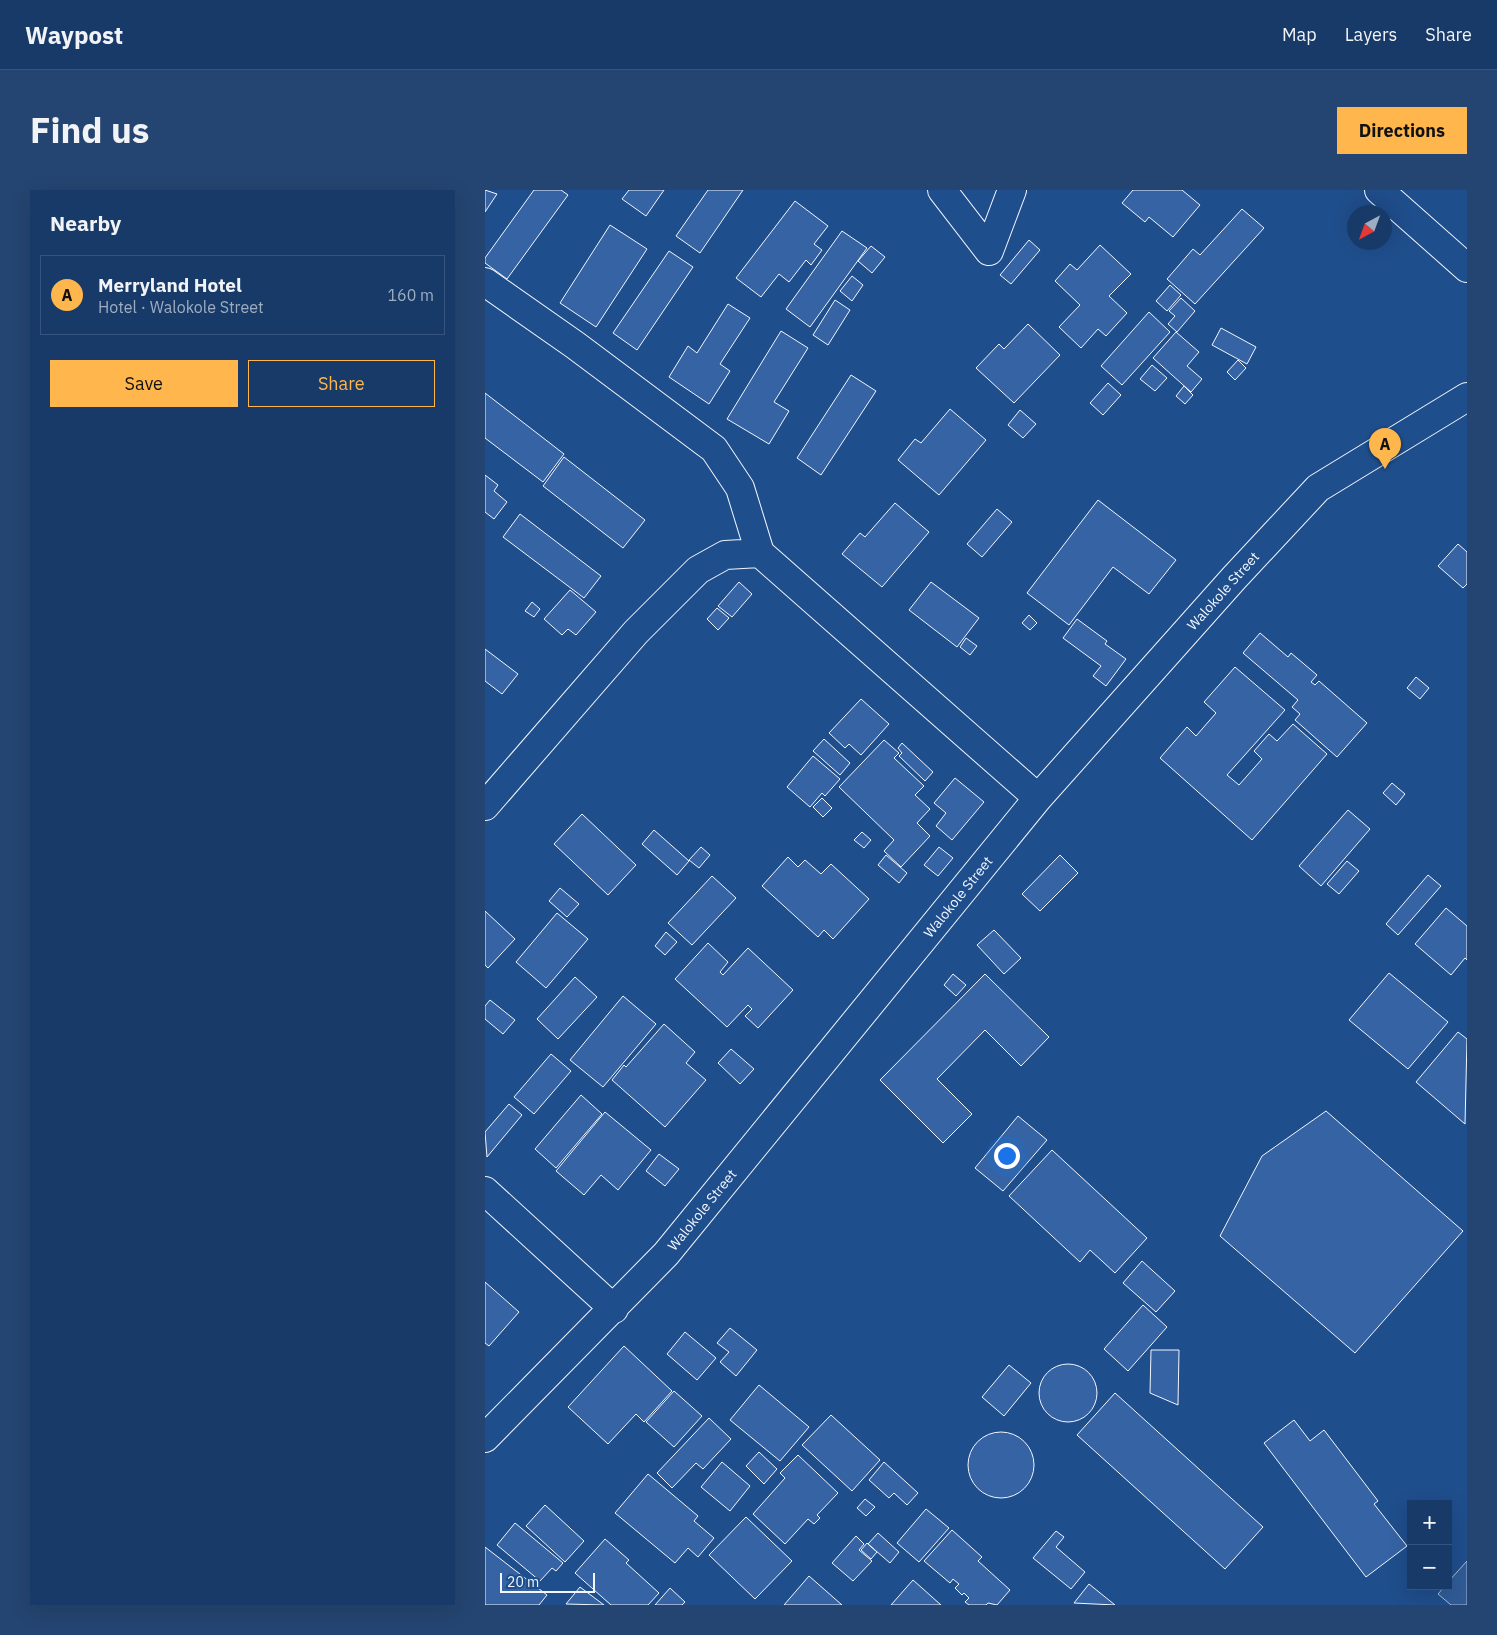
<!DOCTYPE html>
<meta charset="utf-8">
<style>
:root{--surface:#173a69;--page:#244571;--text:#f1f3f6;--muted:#9eadc0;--line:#36547d;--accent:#ffb74d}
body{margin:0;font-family:"IBM Plex Sans",sans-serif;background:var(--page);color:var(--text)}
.controls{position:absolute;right:15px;bottom:15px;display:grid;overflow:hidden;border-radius:0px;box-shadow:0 5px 20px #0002}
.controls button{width:45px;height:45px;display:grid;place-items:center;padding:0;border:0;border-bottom:1px solid var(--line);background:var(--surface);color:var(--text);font:25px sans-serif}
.compass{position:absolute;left:862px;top:15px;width:45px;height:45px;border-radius:50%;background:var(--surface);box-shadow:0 5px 20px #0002;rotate:221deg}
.scale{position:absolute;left:15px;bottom:12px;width:95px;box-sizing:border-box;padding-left:5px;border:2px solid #f2f6ff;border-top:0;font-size:14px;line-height:18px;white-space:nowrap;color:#f2f6ff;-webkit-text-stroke:4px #1f4e8c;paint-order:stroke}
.you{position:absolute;left:521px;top:965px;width:18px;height:18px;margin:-12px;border:4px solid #fff;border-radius:50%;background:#1a73e8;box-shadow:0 0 0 8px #1a73e833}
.badge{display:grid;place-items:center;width:32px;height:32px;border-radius:50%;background:var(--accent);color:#111;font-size:16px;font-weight:700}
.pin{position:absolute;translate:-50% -41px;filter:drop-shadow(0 1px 2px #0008)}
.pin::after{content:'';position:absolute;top:26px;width:18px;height:15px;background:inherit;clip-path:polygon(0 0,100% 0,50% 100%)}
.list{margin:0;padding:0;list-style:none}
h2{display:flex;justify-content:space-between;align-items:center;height:65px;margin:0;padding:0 20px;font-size:21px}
h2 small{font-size:16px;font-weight:400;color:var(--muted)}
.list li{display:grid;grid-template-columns:32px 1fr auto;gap:15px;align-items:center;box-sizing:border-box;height:80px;margin:0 10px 10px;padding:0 10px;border:1px solid var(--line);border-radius:0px}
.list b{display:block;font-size:19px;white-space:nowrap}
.list p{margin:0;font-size:16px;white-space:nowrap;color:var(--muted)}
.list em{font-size:16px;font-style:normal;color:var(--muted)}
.actions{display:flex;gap:10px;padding:15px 20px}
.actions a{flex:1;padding:11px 0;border:1px solid var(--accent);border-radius:0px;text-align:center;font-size:18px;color:var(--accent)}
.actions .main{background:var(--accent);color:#111}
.map{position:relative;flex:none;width:982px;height:1415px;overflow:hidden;border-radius:0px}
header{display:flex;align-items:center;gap:30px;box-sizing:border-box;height:70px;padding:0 25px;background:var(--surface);border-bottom:1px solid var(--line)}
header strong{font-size:24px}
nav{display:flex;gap:28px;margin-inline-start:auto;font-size:18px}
.intro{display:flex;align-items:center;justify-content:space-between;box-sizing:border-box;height:120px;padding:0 30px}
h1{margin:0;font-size:35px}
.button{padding:12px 22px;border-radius:0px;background:var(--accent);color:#111;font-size:18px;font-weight:700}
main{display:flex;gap:30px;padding:0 30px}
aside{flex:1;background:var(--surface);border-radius:0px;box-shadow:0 5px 20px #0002}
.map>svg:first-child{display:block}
.built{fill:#305b95;stroke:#a8bbd7}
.building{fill:#3563a3;stroke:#f2f6ff}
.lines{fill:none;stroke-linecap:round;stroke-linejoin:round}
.minor-casing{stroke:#f2f6ff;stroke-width:30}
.tertiary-casing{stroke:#f2f6ff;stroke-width:30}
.minor{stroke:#1f4e8c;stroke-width:28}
.tertiary{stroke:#1f4e8c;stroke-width:28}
.labels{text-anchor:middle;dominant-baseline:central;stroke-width:4;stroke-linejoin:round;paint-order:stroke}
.street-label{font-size:14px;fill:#f2f6ff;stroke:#1f4e8c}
</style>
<header>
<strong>Waypost</strong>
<nav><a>Map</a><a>Layers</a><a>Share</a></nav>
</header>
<div class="intro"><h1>Find us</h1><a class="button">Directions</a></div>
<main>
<aside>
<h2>Nearby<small></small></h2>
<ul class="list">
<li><span class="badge">A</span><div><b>Merryland Hotel</b><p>Hotel · Walokole Street</p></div><em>160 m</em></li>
</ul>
<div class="actions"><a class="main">Save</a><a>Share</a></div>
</aside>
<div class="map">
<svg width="982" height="1415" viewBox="0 0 982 1415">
<rect width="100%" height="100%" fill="#1f4e8c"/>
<path class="built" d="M 982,1371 L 982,1415 L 966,1415 L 953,1404 L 960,1396 L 963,1396 L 963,1392 Z"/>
<path class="building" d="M 0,0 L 12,4 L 0,22 Z
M 49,0 L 76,0 L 83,5 L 22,89 L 0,73 L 0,68 Z
M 144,0 L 179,0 L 161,26 L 137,9 Z
M 223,0 L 258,0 L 215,63 L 191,46 Z
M 648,0 L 697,0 L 715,15 L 688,47 L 664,27 L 660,32 L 637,13 Z
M 310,11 L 343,36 L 329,54 L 337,60 L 326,75 L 321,70 L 304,92 L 294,84 L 276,107 L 251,88 Z
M 757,19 L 779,38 L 710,114 L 682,89 L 708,59 L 715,65 Z
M 125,35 L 162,59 L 111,137 L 75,113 Z
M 357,41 L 382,58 L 325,137 L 301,119 Z
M 544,50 L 555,60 L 526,94 L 515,85 Z
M 615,55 L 646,84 L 624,106 L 642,123 L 621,146 L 613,139 L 596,158 L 574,137 L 595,115 L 570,91 L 585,74 L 592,80 Z
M 386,56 L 400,67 L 387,83 L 373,71 Z
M 184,61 L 208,77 L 152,160 L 128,143 Z
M 367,86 L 378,95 L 367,111 L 355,101 Z
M 685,95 L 696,105 L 682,121 L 671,111 Z
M 696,108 L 710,121 L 692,142 L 683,134 L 690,126 L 684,121 Z
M 350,110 L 365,120 L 343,155 L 328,145 Z
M 243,114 L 265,128 L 235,174 L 245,181 L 224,214 L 184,187 L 203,156 L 212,163 Z
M 664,122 L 685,142 L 637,195 L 616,176 Z
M 543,134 L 575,165 L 529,213 L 491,178 L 514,154 L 519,159 Z
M 736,138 L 771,157 L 762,174 L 727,155 Z
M 296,141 L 323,158 L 289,212 L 304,221 L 284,254 L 242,229 Z
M 691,142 L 714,162 L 702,176 L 717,189 L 706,202 L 668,168 Z
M 753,170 L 761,178 L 750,190 L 742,182 Z
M 667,175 L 682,188 L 670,201 L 655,189 Z
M 366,185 L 391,201 L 336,285 L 312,268 Z
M 623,193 L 636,205 L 618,225 L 605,213 Z
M 699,196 L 708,205 L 700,214 L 691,206 Z
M 0,203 L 79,264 L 58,292 L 0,248 Z
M 465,219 L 501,250 L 454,305 L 413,270 L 430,249 L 436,253 Z
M 535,220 L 551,234 L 538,248 L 523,235 Z
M 79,267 L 160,330 L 138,358 L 58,296 Z
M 0,285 L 13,295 L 9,301 L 22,312 L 9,329 L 0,322 Z
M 613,310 L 691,370 L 664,404 L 628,377 L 584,435 L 542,403 Z
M 410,313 L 444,342 L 397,397 L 357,364 L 375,343 L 380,347 Z
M 512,319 L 527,332 L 497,367 L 482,354 Z
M 35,324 L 116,386 L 99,408 L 18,347 Z
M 973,354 L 982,362 L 982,394 L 978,398 L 953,376 Z
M 254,392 L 267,404 L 247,427 L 233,416 Z
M 446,392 L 494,428 L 472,457 L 424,420 Z
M 85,400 L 111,422 L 91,445 L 83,439 L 77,445 L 59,429 Z
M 47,412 L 55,419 L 49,427 L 40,421 Z
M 232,418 L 244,428 L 233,440 L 222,429 Z
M 544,425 L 552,433 L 545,440 L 537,433 Z
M 592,429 L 622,451 L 620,454 L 641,469 L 621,496 L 608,486 L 616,476 L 578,448 Z
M 775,443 L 803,467 L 806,463 L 832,485 L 826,492 L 830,495 L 834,491 L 882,533 L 852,567 L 810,530 L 815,524 L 807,517 L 813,510 L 758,463 Z
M 481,448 L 492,456 L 485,465 L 475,457 Z
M 0,459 L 33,484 L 17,504 L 0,491 Z
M 750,477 L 800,520 L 742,585 L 754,595 L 777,569 L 769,561 L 784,544 L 792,551 L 808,534 L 842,564 L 767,650 L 675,568 L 702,537 L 711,546 L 731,523 L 719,512 Z
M 931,487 L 944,498 L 935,509 L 922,498 Z
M 376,509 L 404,534 L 376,565 L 364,554 L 360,558 L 344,543 Z
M 339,549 L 365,573 L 355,585 L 328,561 Z
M 399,550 L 414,563 L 409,568 L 439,596 L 430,605 L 445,619 L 432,633 L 445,646 L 416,677 L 399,661 L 409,650 L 354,597 Z
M 417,553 L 448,582 L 440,591 L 414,566 L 417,563 L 413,558 Z
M 328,566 L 355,589 L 340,606 L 337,603 L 325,617 L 302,597 Z
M 470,588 L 499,612 L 467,650 L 451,636 L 461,623 L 449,613 Z
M 907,593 L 920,604 L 911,615 L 898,603 Z
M 337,608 L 347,618 L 338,627 L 328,617 Z
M 863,620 L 885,639 L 836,696 L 814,676 Z
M 97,624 L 151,675 L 123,705 L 69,654 Z
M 169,640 L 204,671 L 192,685 L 157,654 Z
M 377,642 L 386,650 L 379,658 L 369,650 Z
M 216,657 L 225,665 L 214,678 L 204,670 Z
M 454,657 L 468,668 L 453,686 L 439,675 Z
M 401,665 L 422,683 L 414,693 L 393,675 Z
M 575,665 L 593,683 L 555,721 L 537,704 Z
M 303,667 L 313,677 L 320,670 L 336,684 L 346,674 L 384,709 L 348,749 L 339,740 L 333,747 L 277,696 Z
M 862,671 L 874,681 L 854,704 L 842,694 Z
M 943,685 L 956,696 L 913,745 L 901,734 Z
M 227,686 L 251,708 L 207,755 L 183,733 Z
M 75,698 L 94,714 L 82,727 L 64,711 Z
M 961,718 L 982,736 L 982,770 L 980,768 L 966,785 L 930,754 Z
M 0,721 L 30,749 L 3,778 L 0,775 Z
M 72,723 L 103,749 L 61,798 L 31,772 Z
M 509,740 L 536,768 L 519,784 L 492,755 Z
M 181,742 L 192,752 L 180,765 L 170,756 Z
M 223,753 L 243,772 L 235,782 L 238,785 L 263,758 L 308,800 L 273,838 L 260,826 L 267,819 L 263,815 L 242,837 L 190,789 Z
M 904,783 L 963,832 L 923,879 L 864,830 Z
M 468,784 L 481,795 L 471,806 L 459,795 Z
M 500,784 L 564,847 L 536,876 L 500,840 L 452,889 L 487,924 L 458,953 L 395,890 Z
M 90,787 L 112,807 L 73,849 L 52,829 Z
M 138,806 L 171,834 L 118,897 L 85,870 Z
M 5,810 L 30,830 L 18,844 L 0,829 L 0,816 Z
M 179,834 L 210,862 L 201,873 L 221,890 L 180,937 L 127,890 L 139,875 L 141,877 Z
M 973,842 L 982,849 L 980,934 L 931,892 Z
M 246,859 L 269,879 L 255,894 L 233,873 Z
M 66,864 L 86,881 L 49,924 L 29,907 Z
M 96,905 L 117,924 L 71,978 L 50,959 Z
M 24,914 L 37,925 L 2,967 L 0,942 Z
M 841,921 L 978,1041 L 870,1163 L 735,1046 L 777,966 Z
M 120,922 L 166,960 L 133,1000 L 116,985 L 99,1005 L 71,981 Z
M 533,926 L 562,950 L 518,1001 L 490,978 Z
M 567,960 L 662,1048 L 630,1083 L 605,1060 L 595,1072 L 524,1006 Z
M 174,964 L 194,979 L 180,996 L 161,981 Z
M 657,1071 L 690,1101 L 671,1122 L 638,1093 Z
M 0,1092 L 34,1122 L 4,1156 L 0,1153 Z
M 658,1115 L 682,1137 L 643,1181 L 619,1159 Z
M 245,1138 L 272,1160 L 251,1186 L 235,1172 L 244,1162 L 232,1153 Z
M 200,1142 L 231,1168 L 212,1190 L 182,1164 Z
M 139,1156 L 187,1201 L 159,1232 L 151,1224 L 123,1254 L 83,1217 Z
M 666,1160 L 694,1160 L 693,1215 L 665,1203 Z
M554 1203a29 29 0 1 1 58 0a29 29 0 1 1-58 0Z
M 524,1175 L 546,1193 L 519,1226 L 497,1207 Z
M 274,1195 L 324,1237 L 295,1271 L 245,1230 Z
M 189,1201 L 217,1226 L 189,1257 L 161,1232 Z
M 630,1203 L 778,1337 L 740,1379 L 592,1245 Z
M 346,1225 L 395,1270 L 367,1301 L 317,1255 Z
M 224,1228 L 246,1249 L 218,1279 L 211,1273 L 187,1298 L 172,1283 Z
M 809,1230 L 825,1251 L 839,1240 L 893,1311 L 889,1314 L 922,1356 L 881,1387 L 779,1253 Z
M483 1275a33 33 0 1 1 66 0a33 33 0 1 1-66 0Z
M 274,1262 L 292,1279 L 279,1294 L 261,1276 Z
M 313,1265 L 353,1303 L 332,1325 L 335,1328 L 329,1334 L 323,1329 L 300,1354 L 268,1324 L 300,1288 L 295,1283 Z
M 237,1272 L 265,1296 L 245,1321 L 216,1297 Z
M 399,1272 L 433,1303 L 422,1315 L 409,1303 L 404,1308 L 384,1290 Z
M 163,1284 L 213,1326 L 209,1331 L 229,1348 L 213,1367 L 203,1358 L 190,1373 L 130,1323 Z
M 380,1309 L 390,1317 L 381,1326 L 372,1318 Z
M 60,1315 L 99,1351 L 80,1372 L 41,1336 Z
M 441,1319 L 464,1338 L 434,1372 L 412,1353 Z
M 261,1327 L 307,1371 L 270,1409 L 224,1365 Z
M 30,1333 L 78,1373 L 71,1381 L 67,1378 L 55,1391 L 12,1355 Z
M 467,1340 L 497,1367 L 493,1371 L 525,1400 L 512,1415 L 503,1413 L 501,1415 L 484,1415 L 480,1412 L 484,1408 L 479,1403 L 477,1405 L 470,1398 L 474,1394 L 468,1389 L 465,1393 L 439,1371 Z
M 571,1341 L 579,1347 L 571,1357 L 600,1382 L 586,1399 L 548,1368 Z
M 393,1343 L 414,1362 L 405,1373 L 383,1354 Z
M 371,1346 L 379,1354 L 374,1360 L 387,1371 L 368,1391 L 347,1373 Z
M 120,1349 L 144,1370 L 141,1373 L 174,1403 L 163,1415 L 126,1415 L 90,1383 Z
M 382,1353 L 392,1362 L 386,1369 L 376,1360 Z
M 0,1357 L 62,1405 L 54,1415 L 0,1415 Z
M 324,1386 L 357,1415 L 299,1415 Z
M 428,1390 L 456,1415 L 406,1415 Z
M 604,1394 L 630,1415 L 589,1413 Z
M 95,1397 L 119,1415 L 81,1414 Z
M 185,1398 L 200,1412 L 197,1415 L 170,1415 Z"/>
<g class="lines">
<defs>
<path id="minor" d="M 457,0 L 504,61
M 504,61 L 527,0
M 0,92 L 90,155 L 229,259 L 255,298 L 275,363
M 0,616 L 151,442 L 213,380 L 240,365 L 275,363 L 553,608
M 0,1001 L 129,1119
M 0,1248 L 181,1064 L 553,608 L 749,388 L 833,298 L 982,207"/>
<path id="tertiary" d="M 894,0 L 982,78"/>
</defs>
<use href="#minor" class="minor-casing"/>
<use href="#tertiary" class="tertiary-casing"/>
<use href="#minor" class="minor"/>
<use href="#tertiary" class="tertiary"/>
</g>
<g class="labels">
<g class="street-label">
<text transform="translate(738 401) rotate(-48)">Walokole Street</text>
<text transform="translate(473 707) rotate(-51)">Walokole Street</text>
<text transform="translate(217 1020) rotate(-51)">Walokole Street</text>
</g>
</g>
</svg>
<div class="controls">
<button>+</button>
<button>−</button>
</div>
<svg class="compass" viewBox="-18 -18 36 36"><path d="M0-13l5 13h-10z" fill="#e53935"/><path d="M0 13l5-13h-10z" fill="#9eadc0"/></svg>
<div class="scale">20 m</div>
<div class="you"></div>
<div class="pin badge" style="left:900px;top:279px">A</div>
</div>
</main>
